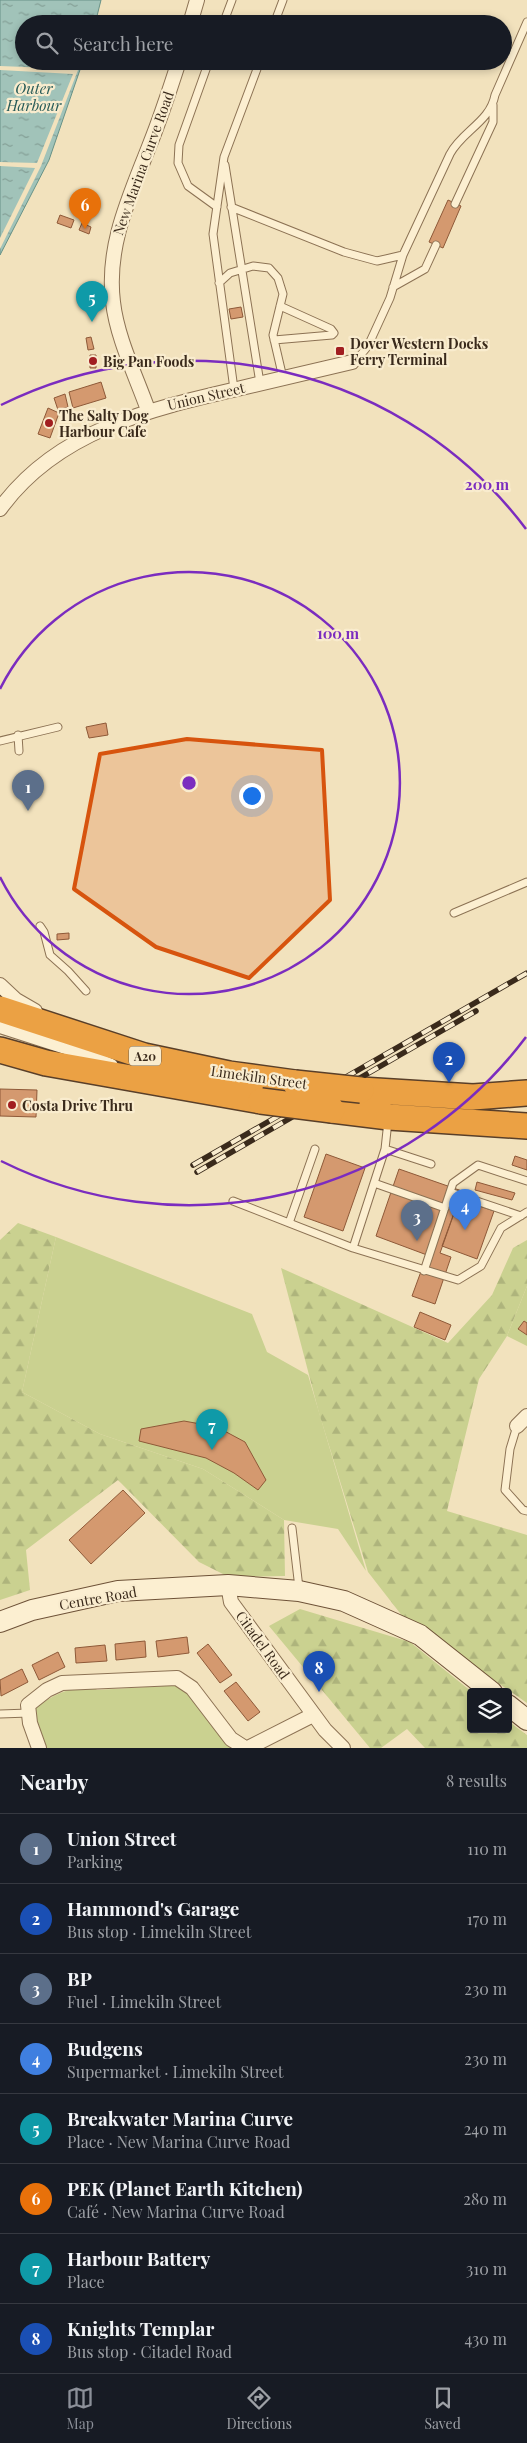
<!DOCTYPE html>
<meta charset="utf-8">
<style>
:root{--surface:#171b24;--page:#242831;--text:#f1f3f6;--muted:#9ea1a6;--line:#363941;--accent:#8c9099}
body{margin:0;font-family:"Playfair Display",serif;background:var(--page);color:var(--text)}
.controls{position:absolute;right:15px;bottom:15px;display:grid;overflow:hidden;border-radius:5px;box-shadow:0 2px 8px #0003}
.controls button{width:45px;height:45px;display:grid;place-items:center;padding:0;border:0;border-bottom:1px solid var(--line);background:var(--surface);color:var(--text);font:25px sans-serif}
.you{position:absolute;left:251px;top:795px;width:18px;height:18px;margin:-12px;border:4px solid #fff;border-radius:50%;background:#1a73e8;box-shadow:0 0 0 8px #1a73e833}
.badge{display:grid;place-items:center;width:32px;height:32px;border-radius:50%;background:var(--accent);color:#fff;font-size:16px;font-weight:700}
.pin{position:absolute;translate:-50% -41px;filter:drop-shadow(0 1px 2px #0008)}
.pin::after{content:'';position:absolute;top:26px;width:18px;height:15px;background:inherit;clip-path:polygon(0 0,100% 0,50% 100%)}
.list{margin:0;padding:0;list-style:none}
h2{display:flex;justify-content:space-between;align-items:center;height:65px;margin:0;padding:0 20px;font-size:21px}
h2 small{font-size:16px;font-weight:400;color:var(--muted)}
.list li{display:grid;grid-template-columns:32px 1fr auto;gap:15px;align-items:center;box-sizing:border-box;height:70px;padding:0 20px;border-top:1px solid var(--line)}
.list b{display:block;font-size:19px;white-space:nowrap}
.list p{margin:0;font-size:16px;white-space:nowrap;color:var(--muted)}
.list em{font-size:16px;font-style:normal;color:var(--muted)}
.icon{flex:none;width:28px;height:28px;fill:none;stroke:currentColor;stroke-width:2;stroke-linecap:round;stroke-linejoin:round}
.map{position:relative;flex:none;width:527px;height:1748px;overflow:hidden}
.search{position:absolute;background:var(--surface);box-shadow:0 2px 8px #0003;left:15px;right:15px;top:15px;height:55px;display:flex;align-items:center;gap:12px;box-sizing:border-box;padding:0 18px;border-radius:28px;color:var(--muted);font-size:19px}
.sheet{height:625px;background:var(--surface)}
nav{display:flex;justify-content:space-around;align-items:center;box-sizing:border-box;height:70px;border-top:1px solid var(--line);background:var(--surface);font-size:14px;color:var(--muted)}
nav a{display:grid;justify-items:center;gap:2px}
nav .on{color:var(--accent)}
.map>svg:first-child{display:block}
.green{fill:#cad190}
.forest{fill:url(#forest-firs)}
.water{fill:url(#water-ripples);stroke:#689287}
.pier{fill:#f2e2bd}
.building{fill:#d4996f;stroke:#8e5938}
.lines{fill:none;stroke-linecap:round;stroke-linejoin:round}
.lane-casing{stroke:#8c7254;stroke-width:9}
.street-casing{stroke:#8c7254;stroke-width:16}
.secondary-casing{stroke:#6e5238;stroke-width:22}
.highway-casing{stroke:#593f29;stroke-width:28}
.lane{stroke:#fcefd1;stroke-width:7}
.street{stroke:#fcefd1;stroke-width:14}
.secondary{stroke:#fcefd1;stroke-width:20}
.highway{stroke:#eba144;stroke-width:25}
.rail-casing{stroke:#3a2a1b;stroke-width:5.5}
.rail{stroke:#f9ecce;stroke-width:4;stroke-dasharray:11;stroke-linecap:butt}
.highway-bridge-casing{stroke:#593f29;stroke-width:28;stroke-linecap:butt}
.highway-bridge{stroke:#eba144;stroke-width:25}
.marked{fill:#d7540e;fill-opacity:0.2;stroke:#d7540e;stroke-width:4;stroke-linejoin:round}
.ring{fill:none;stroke:#7b2cbf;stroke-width:2.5}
.poi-dot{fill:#a11e20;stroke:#f9ecce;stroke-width:2}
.labels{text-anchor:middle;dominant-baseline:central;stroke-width:4.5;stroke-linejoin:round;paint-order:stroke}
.shield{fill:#f9ecce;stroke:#736451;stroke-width:1}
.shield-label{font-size:12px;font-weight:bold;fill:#3a2a1b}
.street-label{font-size:14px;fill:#3a2a1b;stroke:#f9ecce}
.poi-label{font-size:14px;font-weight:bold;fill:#3a2a1b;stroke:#f9ecce;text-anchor:start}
.water-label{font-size:15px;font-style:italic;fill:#285b58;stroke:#f9ecce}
.centre{fill:#7b2cbf;stroke:#f9ecce;stroke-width:2.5}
.ring-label{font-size:15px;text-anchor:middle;font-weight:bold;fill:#7b2cbf;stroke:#f9ecce;stroke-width:4.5;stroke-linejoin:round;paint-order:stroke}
</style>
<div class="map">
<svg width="527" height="1748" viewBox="0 0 527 1748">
<defs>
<pattern id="forest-firs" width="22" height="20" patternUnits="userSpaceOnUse" patternTransform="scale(1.25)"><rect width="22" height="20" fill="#cad190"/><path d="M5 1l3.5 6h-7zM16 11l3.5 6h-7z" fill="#aeb47c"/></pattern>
<pattern id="water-ripples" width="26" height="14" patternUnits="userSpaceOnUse" patternTransform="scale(1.25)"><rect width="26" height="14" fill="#a1c3b9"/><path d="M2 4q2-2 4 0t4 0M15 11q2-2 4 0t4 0" fill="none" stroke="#849f96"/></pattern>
</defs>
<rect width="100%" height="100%" fill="#f2e2bd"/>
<path class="green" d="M 56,1237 L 252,1314 L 267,1352 L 308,1375 L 366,1571 L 338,1529 L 284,1520 L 203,1469 L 100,1434 L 22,1392 Z
M 527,1286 L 527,1323 L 524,1321 L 519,1329 L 527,1335 L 527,1346 L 507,1336 Z
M 176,1679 L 240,1748 L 45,1748 L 36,1722 L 35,1709 C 52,1694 69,1689 90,1684 L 97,1690 L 163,1686 L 170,1680 Z"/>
<path class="forest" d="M 18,1223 L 56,1237 L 22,1392 L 100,1434 L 203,1469 L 284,1520 L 285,1576 L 229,1577 L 199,1562 L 118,1480 L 26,1550 L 30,1590 L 0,1600 L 0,1240 Z
M 527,1240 L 527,1286 L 507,1336 L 479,1379 L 447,1511 L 527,1535 L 527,1703 L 403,1617 L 368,1572 L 319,1413 L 281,1268 L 448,1343 L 492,1295 L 513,1248 Z
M 300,1609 L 410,1642 L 472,1692 L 471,1729 L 508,1729 L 508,1721 L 527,1735 L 527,1748 L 425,1748 L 407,1729 L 381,1748 L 370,1748 L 269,1626 Z"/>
<path class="water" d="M 0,0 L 101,0 L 95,24 L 24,24 L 24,61 L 83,61 L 49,160 L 0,255 Z"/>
<path class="pier" d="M 77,61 L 81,61 L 78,70 L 41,166 L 0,249 L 0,238 L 35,168 L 0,166 L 0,162 L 37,163 L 73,74 L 0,70 L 0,66 L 75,69 Z"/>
<path class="building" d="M 448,200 L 461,206 L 443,248 L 429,242 Z
M 60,215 L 74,220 L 71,228 L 57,223 Z
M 82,223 L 91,227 L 89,234 L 79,230 Z
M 241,307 L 243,317 L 231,319 L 229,309 Z
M 91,337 L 94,349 L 88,350 L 86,338 Z
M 90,355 L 96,355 L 96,368 L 90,368 Z
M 101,382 L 106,398 L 73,408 L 69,392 Z
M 65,394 L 68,407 L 58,410 L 54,398 Z
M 48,408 L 59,413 L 50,438 L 38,434 Z
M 106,723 L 108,735 L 89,738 L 86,727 Z
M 69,933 L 69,939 L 57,940 L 57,934 Z
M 0,1089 L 37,1090 L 36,1117 L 0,1116 Z
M 326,1154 L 365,1168 L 343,1231 L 304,1217 Z
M 515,1156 L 527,1160 L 527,1170 L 512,1165 Z
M 399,1169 L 462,1191 L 440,1253 L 451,1257 L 435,1304 L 412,1296 L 427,1255 L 376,1236 Z
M 477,1182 L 515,1193 L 512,1200 L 475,1190 Z
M 459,1199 L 494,1211 L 477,1259 L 442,1246 Z
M 420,1312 L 451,1325 L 445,1340 L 414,1327 Z
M 524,1321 L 527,1323 L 527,1335 L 518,1329 Z
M 184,1421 L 217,1427 L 245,1442 L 266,1480 L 258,1490 L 234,1473 L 206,1458 L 139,1441 L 141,1429 Z
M 123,1490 L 145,1513 L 91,1564 L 69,1540 Z
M 187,1637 L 189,1653 L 158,1657 L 156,1641 Z
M 145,1641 L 146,1657 L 116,1660 L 115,1644 Z
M 208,1644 L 232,1675 L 220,1683 L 197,1653 Z
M 105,1645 L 107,1661 L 76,1663 L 75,1648 Z
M 58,1652 L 65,1667 L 39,1680 L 32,1665 Z
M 22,1669 L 28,1682 L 1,1696 L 0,1680 Z
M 236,1682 L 260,1712 L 248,1721 L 224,1691 Z"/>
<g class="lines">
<defs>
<path id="lane" d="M 223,24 L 232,0
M 274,24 L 283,0
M 209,61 L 179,145 L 178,163 L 188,186 L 217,207
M 225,165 L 260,383
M 455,204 L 493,122 L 493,105
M 231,207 L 344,252 L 377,261 L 403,255
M 219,283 L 230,273 L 253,266 L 269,268 L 278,278 L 283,294 L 273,335 L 283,378
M 393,287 L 425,269 L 436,245
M 274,340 L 332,335 L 334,333 L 331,329 L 280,306
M 352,362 L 359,357 L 368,346 L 390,298 L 403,255 L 450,154 C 462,131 490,122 495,95 L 527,22
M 234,389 L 213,234 L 224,157 L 260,61
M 18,735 L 19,751
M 0,741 L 58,727
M 454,913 L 527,882
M 40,926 L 44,932 L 50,955 L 68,971 L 86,991
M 385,1149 L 431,1164
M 374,1183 L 445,1208
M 450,1192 L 521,1216
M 233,1201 L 353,1248 L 458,1280 L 481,1266 L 501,1228 L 527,1212
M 289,1223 L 315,1149
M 353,1248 L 385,1149 L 388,1121
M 424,1271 L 453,1183 L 478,1165 L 527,1181
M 517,1426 L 510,1449 L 505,1490 L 523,1510 L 527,1511
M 292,1528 L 299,1588
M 0,1714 L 29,1713"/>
<path id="street" d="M 190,24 L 197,0
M 148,410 C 136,376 117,338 113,302 C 106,245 130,196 150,144 C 161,117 170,89 179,61
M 0,509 C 56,431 150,409 237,389 C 275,380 313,371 352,362
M 0,985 L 16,1000 L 35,1011
M 0,1026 L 72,1049 L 111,1066
M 517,1426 L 527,1416
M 228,1585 L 231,1602 L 325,1730 L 343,1748
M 39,1748 L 30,1723 L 28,1705 L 47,1690 L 62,1683 L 177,1678 L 192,1688 L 231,1739 L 245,1748
M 248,1748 L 313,1715"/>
<path id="secondary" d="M 0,1622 L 32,1610 L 118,1591 L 228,1585 L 299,1591 L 344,1601 L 420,1635 L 492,1692
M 508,1705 L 527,1720"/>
<path id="highway" d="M 0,1009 L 144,1056 L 229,1074 L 295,1083
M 0,1050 L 46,1063 L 261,1101
M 361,1090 L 473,1097 L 527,1093
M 332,1110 L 389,1117 L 527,1126"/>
</defs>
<use href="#lane" class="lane-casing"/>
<use href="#street" class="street-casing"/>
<use href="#secondary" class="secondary-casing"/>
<use href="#highway" class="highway-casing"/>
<use href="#lane" class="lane"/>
<use href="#street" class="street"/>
<use href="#secondary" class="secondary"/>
<use href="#highway" class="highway"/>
<defs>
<path id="rail" d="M 193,1165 L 527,973
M 197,1172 L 476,1011"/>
</defs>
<use href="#rail" class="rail-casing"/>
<use href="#rail" class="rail"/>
<defs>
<path id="highway-bridge" d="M 295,1083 L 361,1090
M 261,1101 L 332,1110"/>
</defs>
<use href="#highway-bridge" class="highway-bridge-casing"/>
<use href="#highway-bridge" class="highway-bridge"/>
</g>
<path class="marked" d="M 187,739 L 322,750 L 330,900 L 249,978 L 156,947 L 74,889 L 100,754 Z"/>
<g class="ring">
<path d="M0 689A211 211 0 1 1 0 877"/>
<path d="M526 1037A422 422 0 0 1 1 1161M1 405A422 422 0 0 1 526 529"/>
</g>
<g class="poi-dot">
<rect x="335" y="346" width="10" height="10" rx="2.5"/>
<circle cx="93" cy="361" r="5"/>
<circle cx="49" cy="423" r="5"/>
<circle cx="12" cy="1105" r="5"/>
</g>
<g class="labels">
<rect class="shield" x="129" y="1046.5" width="32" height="19" rx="4"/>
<g class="shield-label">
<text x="145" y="1056">A20</text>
</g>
<g class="street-label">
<text transform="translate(143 163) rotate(-70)">New Marina Curve Road</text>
<text transform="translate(206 396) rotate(-13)">Union Street</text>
<text transform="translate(259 1077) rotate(8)">Limekiln Street</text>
<text transform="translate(98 1598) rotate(-10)">Centre Road</text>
<text transform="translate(263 1645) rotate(54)">Citadel Road</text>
</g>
<g class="poi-label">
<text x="350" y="343">Dover Western Docks<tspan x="350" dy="16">Ferry Terminal</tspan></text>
<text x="103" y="361">Big Pan Foods</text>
<text x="59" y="415">The Salty Dog<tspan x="59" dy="16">Harbour Cafe</tspan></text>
<text x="22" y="1105">Costa Drive Thru</text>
</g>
<g class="water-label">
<text x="34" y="88">Outer<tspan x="34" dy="17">Harbour</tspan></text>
</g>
</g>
<circle cx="189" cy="783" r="8" class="centre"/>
<g class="ring-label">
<text x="487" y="490">200 m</text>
<text x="338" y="639">100 m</text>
</g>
</svg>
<div class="controls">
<button><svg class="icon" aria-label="layers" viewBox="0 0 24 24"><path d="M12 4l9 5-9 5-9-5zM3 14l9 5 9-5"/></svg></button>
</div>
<div class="you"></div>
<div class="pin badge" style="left:28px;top:811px;background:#5c6f8a">1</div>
<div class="pin badge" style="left:449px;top:1083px;background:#1a4fb4">2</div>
<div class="pin badge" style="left:417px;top:1241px;background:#5c6f8a">3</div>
<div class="pin badge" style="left:465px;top:1230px;background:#3f7fe0">4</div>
<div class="pin badge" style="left:92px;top:322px;background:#0f9aa8">5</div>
<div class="pin badge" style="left:85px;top:229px;background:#e8710a">6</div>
<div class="pin badge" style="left:212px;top:1450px;background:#0f9aa8">7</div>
<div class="pin badge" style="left:319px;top:1692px;background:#1a4fb4">8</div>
<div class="search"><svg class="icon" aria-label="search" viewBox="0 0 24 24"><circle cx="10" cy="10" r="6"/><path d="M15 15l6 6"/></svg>Search here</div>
</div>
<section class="sheet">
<h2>Nearby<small>8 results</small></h2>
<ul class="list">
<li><span class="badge" style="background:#5c6f8a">1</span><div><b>Union Street</b><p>Parking</p></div><em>110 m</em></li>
<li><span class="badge" style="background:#1a4fb4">2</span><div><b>Hammond's Garage</b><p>Bus stop · Limekiln Street</p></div><em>170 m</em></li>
<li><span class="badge" style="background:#5c6f8a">3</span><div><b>BP</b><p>Fuel · Limekiln Street</p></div><em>230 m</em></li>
<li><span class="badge" style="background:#3f7fe0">4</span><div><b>Budgens</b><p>Supermarket · Limekiln Street</p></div><em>230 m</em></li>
<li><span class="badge" style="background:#0f9aa8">5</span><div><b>Breakwater Marina Curve</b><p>Place · New Marina Curve Road</p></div><em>240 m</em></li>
<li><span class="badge" style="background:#e8710a">6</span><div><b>PEK (Planet Earth Kitchen)</b><p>Café · New Marina Curve Road</p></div><em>280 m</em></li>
<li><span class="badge" style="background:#0f9aa8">7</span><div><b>Harbour Battery</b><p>Place</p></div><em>310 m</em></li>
<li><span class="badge" style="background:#1a4fb4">8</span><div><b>Knights Templar</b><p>Bus stop · Citadel Road</p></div><em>430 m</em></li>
</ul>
</section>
<nav>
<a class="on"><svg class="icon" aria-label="map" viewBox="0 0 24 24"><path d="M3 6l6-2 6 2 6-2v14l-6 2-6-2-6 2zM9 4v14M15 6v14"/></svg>Map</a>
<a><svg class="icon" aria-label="directions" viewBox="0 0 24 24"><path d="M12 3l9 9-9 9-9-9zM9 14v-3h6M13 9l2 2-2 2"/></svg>Directions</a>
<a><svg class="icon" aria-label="saved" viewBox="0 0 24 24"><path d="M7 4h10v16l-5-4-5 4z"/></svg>Saved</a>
</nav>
